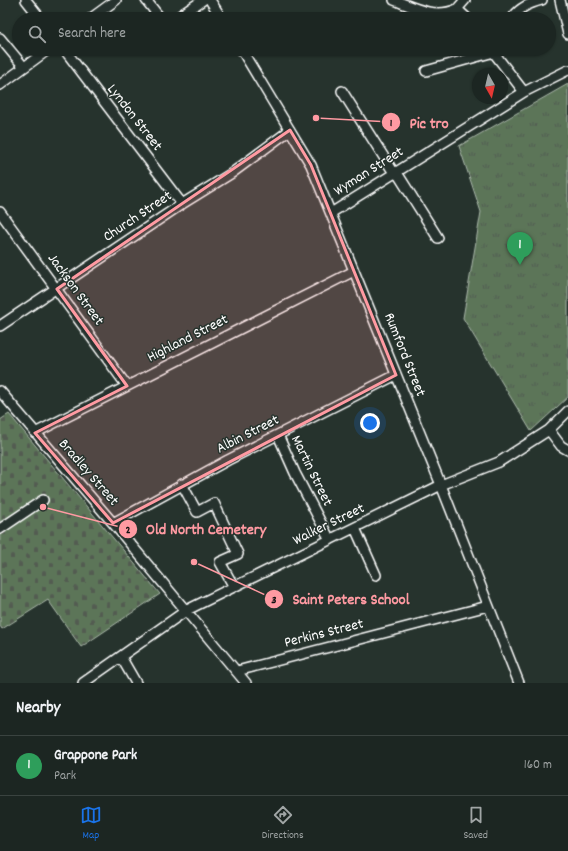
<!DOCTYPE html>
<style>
:root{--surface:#1c2622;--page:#252e2a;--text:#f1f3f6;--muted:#a0a5a5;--line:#3a4340;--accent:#1a73e8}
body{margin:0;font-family:Dekko,sans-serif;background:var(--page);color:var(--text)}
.compass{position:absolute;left:472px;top:68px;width:36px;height:36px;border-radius:50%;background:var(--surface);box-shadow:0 1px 3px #0004;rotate:172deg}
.you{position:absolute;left:370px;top:423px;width:14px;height:14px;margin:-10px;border:3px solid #fff;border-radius:50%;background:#1a73e8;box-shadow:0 0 0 6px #1a73e833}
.badge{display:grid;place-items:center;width:26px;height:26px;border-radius:50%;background:var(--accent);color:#fff;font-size:13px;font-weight:700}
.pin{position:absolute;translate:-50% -33px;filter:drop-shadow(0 1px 2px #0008)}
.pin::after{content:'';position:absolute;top:21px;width:14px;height:12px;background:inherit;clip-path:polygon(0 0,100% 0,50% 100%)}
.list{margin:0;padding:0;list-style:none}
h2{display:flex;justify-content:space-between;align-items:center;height:52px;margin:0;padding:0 16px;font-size:17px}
h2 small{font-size:13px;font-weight:400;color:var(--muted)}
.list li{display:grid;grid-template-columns:26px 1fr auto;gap:12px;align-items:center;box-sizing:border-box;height:60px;padding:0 16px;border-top:1px solid var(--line)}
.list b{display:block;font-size:15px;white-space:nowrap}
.list p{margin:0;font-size:13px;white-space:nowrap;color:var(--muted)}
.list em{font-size:13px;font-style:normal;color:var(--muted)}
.icon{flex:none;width:22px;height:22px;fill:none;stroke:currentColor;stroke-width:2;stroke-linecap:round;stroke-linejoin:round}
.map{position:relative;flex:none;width:568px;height:683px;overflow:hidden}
.search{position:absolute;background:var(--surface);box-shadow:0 1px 3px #0004;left:12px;right:12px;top:12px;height:44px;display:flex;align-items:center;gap:10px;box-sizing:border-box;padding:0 14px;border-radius:22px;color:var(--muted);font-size:15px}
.sheet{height:112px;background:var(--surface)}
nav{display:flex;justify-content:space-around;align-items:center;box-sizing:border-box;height:56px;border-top:1px solid var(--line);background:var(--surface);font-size:11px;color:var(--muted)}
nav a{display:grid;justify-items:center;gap:2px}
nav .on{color:var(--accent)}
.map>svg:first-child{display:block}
.cemetery{fill:url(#cemetery-stones);stroke:#adbaac}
.park{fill:url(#park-tufts);stroke:#adbaac}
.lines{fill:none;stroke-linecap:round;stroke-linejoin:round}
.minor-casing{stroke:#fff;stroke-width:12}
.minor{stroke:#26332d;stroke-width:9}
.marked{fill:#ff9aa2;fill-opacity:0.2;stroke:#ff9aa2;stroke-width:3;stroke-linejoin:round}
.labels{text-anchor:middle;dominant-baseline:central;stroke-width:3;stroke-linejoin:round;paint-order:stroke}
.street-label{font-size:15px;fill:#fff;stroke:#26332d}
.leader{fill:none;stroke:#ff9aa2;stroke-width:1.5}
.callout-dot{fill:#ff9aa2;stroke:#26332d;stroke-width:1.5}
.mark-label{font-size:12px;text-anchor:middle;font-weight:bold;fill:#111}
.callout-label{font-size:16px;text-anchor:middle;font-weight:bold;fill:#ff9aa2;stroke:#26332d;stroke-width:3;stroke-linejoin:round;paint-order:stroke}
</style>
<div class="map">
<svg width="568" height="683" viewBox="0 0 568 683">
<defs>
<pattern id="cemetery-stones" width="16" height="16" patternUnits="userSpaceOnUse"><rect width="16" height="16" fill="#5b7459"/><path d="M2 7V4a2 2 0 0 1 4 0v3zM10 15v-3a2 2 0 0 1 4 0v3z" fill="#525c51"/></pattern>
<pattern id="park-tufts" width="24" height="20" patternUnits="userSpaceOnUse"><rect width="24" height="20" fill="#5b7459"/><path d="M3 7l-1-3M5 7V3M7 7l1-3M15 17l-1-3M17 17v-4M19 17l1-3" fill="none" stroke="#525c51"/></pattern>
</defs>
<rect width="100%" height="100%" fill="#26332d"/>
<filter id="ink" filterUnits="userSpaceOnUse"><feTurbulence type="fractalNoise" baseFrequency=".025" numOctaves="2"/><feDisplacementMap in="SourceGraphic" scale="8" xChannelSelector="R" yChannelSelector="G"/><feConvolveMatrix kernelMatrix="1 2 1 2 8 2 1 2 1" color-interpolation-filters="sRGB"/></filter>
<g filter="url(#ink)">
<path class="cemetery" d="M 9,414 L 160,594 L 81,647 L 48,600 L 2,629 L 0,626 L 0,420 Z"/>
<path class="park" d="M 568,84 L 568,397 L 531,431 L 463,318 L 481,212 L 459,146 Z"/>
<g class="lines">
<defs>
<path id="minor" d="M 26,0 L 41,19
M 146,0 L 161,19
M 210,0 L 222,19
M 394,0 C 415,8 435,19 457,9 L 468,19
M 560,0 L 568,34
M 457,9 L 465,0
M 90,19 L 116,0
M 175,19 L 203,0
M 512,19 C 518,8 530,3 542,0
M 0,38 L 24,67
M 64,49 L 182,204
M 241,49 L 311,165 L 441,485 L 519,683
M 491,49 L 524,92
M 426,71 L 494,52
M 0,85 L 49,49
M 342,91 L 394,173 L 399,176 L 438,238
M 0,212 L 127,386
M 331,213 L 524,92 L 568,70
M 0,326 L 182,204 L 232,173 L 290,130
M 0,391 L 113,523 L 246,683
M 549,430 L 561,446 L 568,450
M 35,433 L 354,271
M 278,435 L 295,473 L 330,540
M 182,484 L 197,512 L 214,503 L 238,554 L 220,562 L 234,587
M 113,523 L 228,460 L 396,375
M 355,528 L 376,575
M 0,529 L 43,500
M 121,657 L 136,683
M 237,671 L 488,606
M 83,683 L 187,610 L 441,485 L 499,462 L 549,430 L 568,411"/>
</defs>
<use href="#minor" class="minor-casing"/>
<use href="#minor" class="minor"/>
</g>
</g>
<path class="marked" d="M 290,130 L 311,165 L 396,375 L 113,523 L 35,433 L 127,386 L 57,289 Z"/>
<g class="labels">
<g class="street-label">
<text transform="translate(134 118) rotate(52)">Lyndon Street</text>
<text transform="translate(369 172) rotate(-32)">Wyman Street</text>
<text transform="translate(138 217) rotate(-34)">Church Street</text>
<text transform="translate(75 290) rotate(54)">Jackson Street</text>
<text transform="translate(188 339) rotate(-27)">Highland Street</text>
<text transform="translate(404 355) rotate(68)">Rumford Street</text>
<text transform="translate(248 435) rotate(-27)">Albin Street</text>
<text transform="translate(311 471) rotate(64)">Martin Street</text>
<text transform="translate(88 473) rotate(49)">Bradley Street</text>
<text transform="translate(329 525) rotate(-26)">Walker Street</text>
<text transform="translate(324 634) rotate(-14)">Perkins Street</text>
</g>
</g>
<path class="leader" d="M316 118L391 122M43 507L128 529M194 562L274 599"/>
<g class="callout-dot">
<circle cx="316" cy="118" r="4"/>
<circle cx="43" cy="507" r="4"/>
<circle cx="194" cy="562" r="4"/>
<circle cx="391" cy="122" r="10"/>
<circle cx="128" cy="529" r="10"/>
<circle cx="274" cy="599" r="10"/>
</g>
<g class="mark-label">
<text x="391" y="126">1</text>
<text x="128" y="533">2</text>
<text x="274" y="603">3</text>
</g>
<g class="callout-label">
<text x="429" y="128">Pic tro</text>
<text x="206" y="534">Old North Cemetery</text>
<text x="351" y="604">Saint Peters School</text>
</g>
</svg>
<svg class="compass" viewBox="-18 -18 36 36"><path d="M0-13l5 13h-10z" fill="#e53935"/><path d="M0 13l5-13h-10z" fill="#a0a5a5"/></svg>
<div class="you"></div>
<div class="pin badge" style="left:520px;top:265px;background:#2e9e5b">1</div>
<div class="search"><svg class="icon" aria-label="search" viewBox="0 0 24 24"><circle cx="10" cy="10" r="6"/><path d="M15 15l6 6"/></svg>Search here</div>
</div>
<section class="sheet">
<h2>Nearby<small></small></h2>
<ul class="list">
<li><span class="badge" style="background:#2e9e5b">1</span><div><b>Grappone Park</b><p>Park</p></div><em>160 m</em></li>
</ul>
</section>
<nav>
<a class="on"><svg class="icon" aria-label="map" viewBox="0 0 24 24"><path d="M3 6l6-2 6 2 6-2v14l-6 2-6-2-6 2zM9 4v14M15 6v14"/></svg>Map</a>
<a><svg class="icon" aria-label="directions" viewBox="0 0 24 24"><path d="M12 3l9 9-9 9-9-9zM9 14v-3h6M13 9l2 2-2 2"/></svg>Directions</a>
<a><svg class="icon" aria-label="saved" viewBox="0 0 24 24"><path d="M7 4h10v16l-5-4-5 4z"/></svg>Saved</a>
</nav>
